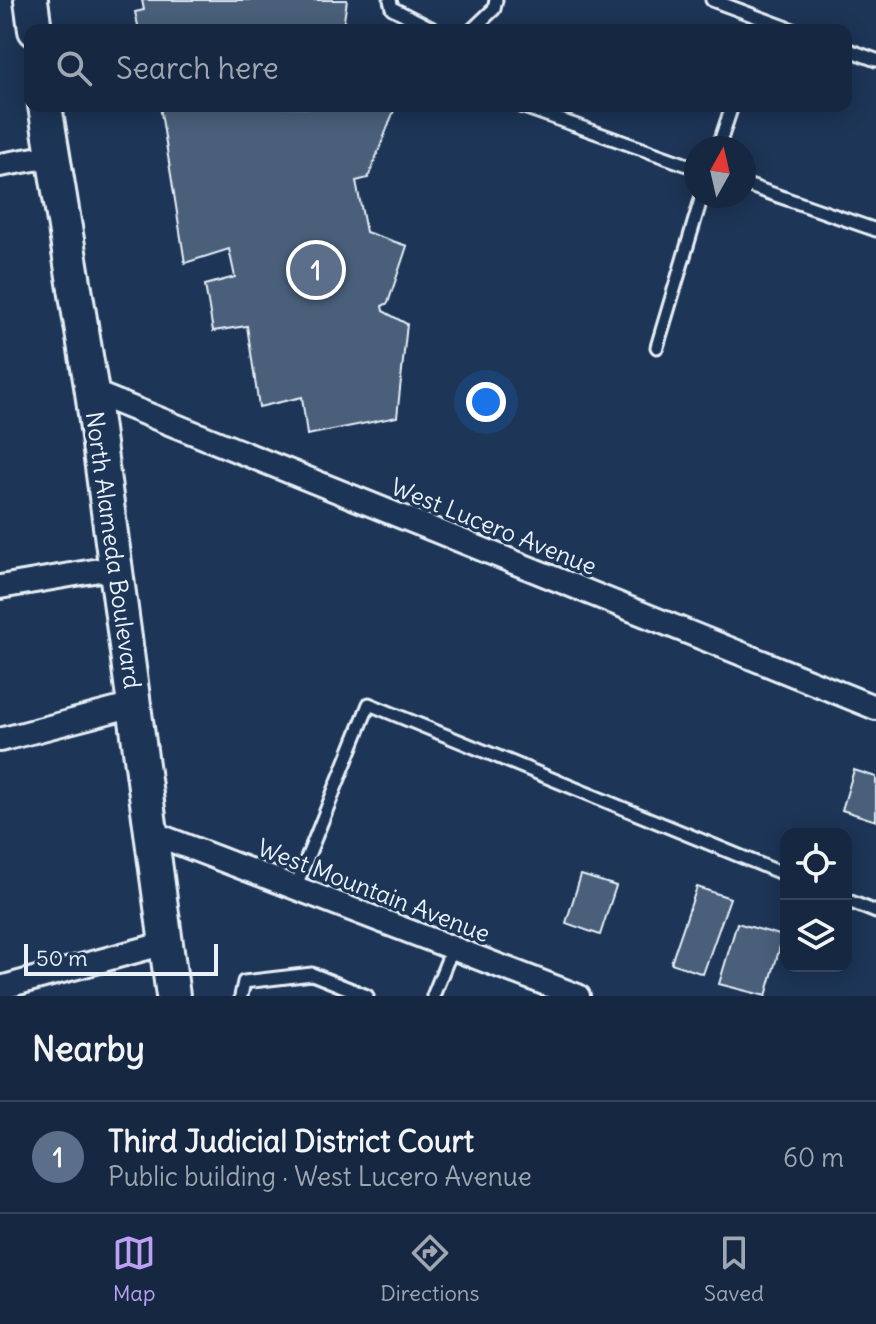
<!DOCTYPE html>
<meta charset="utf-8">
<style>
:root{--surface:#162841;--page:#1f3048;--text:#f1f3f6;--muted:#9ea6b1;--line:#35445a;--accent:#bca0f2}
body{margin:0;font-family:Delius,sans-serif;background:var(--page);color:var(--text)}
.controls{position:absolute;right:24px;bottom:24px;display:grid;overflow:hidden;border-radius:16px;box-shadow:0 4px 20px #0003}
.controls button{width:72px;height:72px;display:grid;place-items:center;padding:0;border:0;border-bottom:2px solid var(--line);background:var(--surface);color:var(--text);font:40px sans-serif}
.compass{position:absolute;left:684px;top:136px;width:72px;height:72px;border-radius:50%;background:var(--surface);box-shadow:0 4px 20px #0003;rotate:8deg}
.scale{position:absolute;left:24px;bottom:20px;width:194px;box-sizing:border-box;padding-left:8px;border:4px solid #e8f1f8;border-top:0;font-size:22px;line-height:28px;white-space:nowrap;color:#e8f1f8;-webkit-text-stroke:6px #1d3557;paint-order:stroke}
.you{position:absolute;left:486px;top:402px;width:28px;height:28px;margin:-20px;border:6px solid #fff;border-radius:50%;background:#1a73e8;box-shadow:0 0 0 12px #1a73e833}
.badge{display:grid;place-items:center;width:52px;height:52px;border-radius:50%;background:var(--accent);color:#fff;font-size:26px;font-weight:700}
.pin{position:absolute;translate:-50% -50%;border:4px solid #fff;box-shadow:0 2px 8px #0006}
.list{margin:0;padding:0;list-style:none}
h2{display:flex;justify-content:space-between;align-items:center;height:104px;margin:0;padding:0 32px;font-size:34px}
h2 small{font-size:26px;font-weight:400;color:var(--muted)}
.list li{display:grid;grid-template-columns:52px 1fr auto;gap:24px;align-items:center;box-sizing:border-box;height:112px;padding:0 32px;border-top:2px solid var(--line)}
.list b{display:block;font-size:30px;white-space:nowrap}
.list p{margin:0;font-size:26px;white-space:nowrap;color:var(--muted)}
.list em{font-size:26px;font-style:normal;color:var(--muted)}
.icon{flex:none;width:44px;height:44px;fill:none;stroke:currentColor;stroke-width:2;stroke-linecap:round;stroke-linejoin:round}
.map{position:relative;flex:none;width:876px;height:996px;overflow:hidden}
.search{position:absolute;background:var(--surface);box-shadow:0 4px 20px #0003;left:24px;right:24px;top:24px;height:88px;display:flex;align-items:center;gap:20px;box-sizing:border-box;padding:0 28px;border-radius:16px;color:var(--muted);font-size:30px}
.sheet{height:216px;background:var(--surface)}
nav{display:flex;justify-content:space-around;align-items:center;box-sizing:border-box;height:112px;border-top:2px solid var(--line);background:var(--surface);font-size:22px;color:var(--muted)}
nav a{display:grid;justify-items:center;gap:4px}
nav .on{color:var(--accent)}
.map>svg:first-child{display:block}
.building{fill:#495e7a;stroke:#e8f1f8;stroke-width:2}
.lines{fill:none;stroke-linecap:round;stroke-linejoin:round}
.service-casing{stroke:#e8f1f8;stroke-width:17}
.minor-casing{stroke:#e8f1f8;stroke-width:28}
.secondary-casing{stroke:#e8f1f8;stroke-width:38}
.service{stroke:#1d3557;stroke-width:11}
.minor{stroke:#1d3557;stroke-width:22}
.secondary{stroke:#1d3557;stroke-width:32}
.labels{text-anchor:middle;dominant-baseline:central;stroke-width:7;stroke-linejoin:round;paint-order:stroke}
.street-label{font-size:24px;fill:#e8f1f8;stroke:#1d3557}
</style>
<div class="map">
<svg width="876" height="996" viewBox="0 0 876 996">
<rect width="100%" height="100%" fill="#1d3557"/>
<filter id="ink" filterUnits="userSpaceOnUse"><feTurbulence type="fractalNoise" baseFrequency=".0125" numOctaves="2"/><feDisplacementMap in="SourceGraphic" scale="16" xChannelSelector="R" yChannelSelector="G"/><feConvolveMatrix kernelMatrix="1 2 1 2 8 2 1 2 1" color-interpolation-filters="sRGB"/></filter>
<g filter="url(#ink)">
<path class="building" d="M 142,0 L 347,0 L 343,27 L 350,30 L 139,30 L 135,12 L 144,10 Z
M 160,106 L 395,108 L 368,178 L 356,181 L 366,232 L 407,246 L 388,303 L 382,306 L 383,311 L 407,324 L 397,417 L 307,435 L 302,397 L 259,407 L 247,326 L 213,331 L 205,285 L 235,277 L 229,249 L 185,263 Z
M 854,770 L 876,777 L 876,821 L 842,810 Z
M 581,875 L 616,886 L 600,935 L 566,923 Z
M 697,887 L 730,898 L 703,974 L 671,963 Z
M 737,923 L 783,936 L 766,996 L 719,984 Z"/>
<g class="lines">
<defs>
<path id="service" d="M 390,0 L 392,8 L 435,30
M 712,0 L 793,30
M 472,30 L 494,9 L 496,0
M 846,49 L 876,60
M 521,106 L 696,168
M 718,148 L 732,106
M 744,184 L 876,230
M 657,347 L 702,196
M 295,888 L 369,704 L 786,875
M 846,900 L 876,912
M 241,996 L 244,982 L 312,974 L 367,996
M 433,996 L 452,949"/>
<path id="minor" d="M 0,165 L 52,156
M 92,392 L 876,708
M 0,587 L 117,567
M 0,740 L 134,705
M 152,833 L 578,996
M 0,988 L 166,943"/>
<path id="secondary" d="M 31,0 L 35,30
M 45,106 L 92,392 L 173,996"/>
</defs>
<use href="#service" class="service-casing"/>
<use href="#minor" class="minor-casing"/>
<use href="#secondary" class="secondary-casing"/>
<use href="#service" class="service"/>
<use href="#minor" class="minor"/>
<use href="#secondary" class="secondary"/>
</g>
</g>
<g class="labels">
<g class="street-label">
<text transform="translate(494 526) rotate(22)">West Lucero Avenue</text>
<text transform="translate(114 550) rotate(82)">North Alameda Boulevard</text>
<text transform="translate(374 890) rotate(21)">West Mountain Avenue</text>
</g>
</g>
</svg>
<div class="controls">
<button><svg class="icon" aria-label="locate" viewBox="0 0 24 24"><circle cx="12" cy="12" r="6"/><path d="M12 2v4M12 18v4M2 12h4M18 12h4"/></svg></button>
<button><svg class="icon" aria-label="layers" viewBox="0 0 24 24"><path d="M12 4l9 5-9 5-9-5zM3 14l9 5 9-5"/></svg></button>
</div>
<svg class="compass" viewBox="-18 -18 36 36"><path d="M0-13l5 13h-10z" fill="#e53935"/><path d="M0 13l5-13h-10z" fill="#9ea6b1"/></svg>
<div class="scale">50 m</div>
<div class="you"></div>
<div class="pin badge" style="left:316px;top:270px;background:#5c6f8a">1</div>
<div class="search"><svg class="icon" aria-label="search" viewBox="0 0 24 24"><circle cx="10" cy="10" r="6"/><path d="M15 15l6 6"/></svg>Search here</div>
</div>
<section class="sheet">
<h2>Nearby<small></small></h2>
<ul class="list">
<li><span class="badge" style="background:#5c6f8a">1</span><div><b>Third Judicial District Court</b><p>Public building · West Lucero Avenue</p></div><em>60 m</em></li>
</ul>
</section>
<nav>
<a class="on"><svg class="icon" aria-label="map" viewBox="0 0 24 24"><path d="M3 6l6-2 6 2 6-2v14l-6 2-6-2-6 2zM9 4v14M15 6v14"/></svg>Map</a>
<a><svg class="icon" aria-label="directions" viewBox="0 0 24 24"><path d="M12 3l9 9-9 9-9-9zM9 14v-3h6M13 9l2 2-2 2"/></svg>Directions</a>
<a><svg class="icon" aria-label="saved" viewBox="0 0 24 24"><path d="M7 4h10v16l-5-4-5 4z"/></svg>Saved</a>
</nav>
